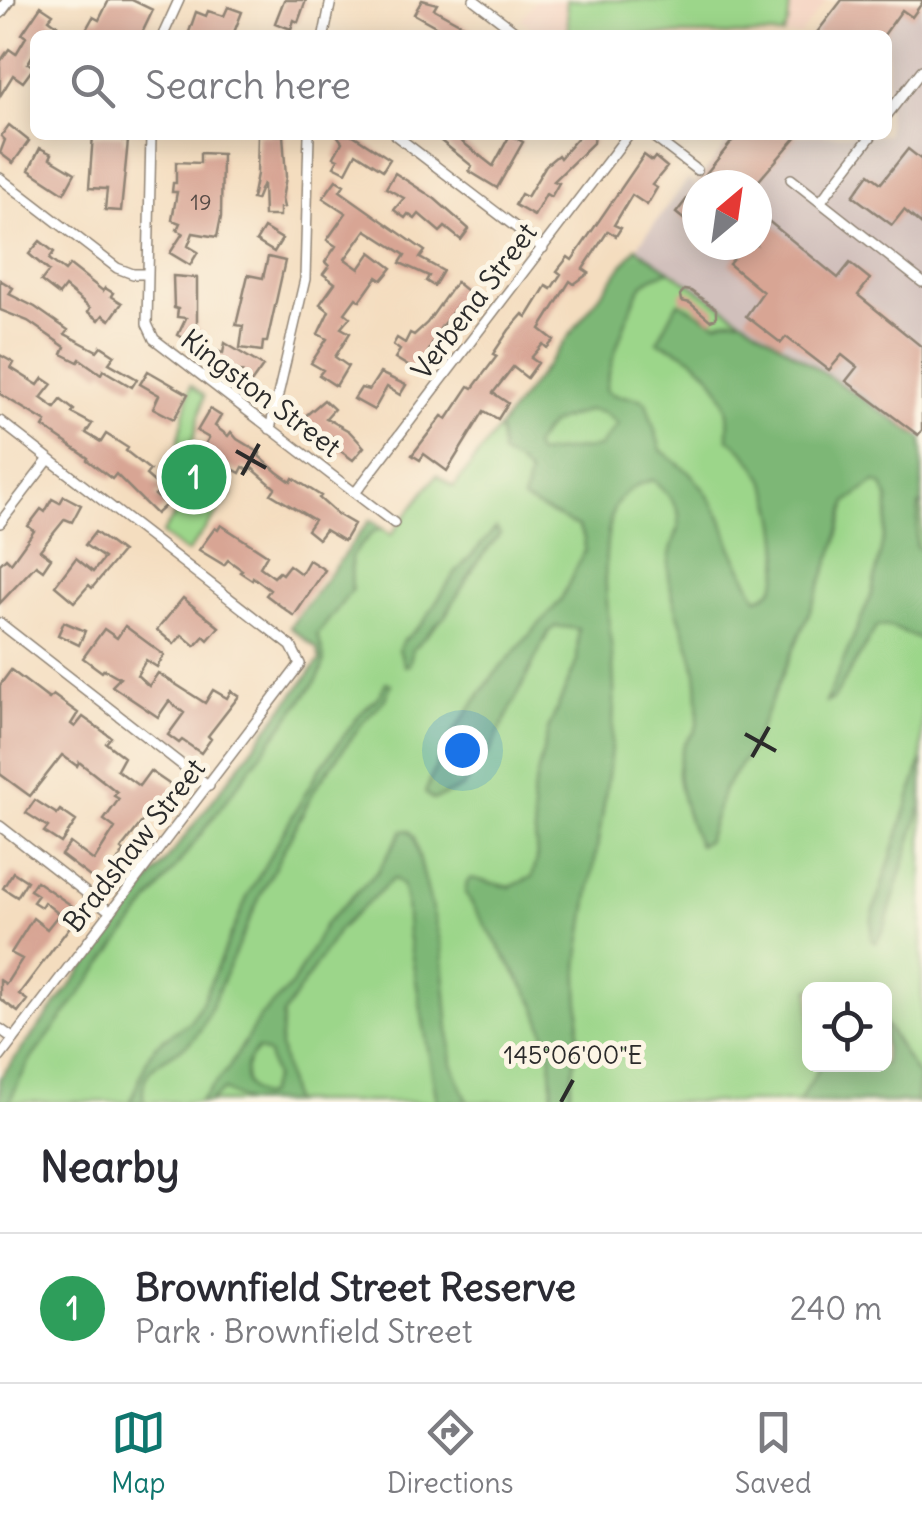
<!DOCTYPE html>
<meta charset="utf-8">
<style>
:root{--surface:#fff;--page:#f2f2f3;--text:#2b2b33;--muted:#7c7c81;--line:#e1e1e2;--accent:#0f766e}
body{margin:0;font-family:Delius,sans-serif;background:var(--page);color:var(--text)}
.controls{position:absolute;right:30px;bottom:30px;display:grid;overflow:hidden;border-radius:15px;box-shadow:0 5px 25px #0003}
.controls button{width:90px;height:90px;display:grid;place-items:center;padding:0;border:0;border-bottom:2px solid var(--line);background:var(--surface);color:var(--text);font:50px sans-serif}
.compass{position:absolute;left:682px;top:170px;width:90px;height:90px;border-radius:50%;background:var(--surface);box-shadow:0 5px 25px #0003;rotate:29deg}
.you{position:absolute;left:462px;top:750px;width:35px;height:35px;margin:-25px;border:8px solid #fff;border-radius:50%;background:#1a73e8;box-shadow:0 0 0 15px #1a73e833}
.badge{display:grid;place-items:center;width:65px;height:65px;border-radius:50%;background:var(--accent);color:#fff;font-size:32px;font-weight:700}
.pin{position:absolute;translate:-50% -50%;border:5px solid #fff;box-shadow:0 2px 10px #0006}
.list{margin:0;padding:0;list-style:none}
h2{display:flex;justify-content:space-between;align-items:center;height:130px;margin:0;padding:0 40px;font-size:42px}
h2 small{font-size:32px;font-weight:400;color:var(--muted)}
.list li{display:grid;grid-template-columns:65px 1fr auto;gap:30px;align-items:center;box-sizing:border-box;height:150px;padding:0 40px;border-top:2px solid var(--line)}
.list b{display:block;font-size:38px;white-space:nowrap}
.list p{margin:0;font-size:32px;white-space:nowrap;color:var(--muted)}
.list em{font-size:32px;font-style:normal;color:var(--muted)}
.icon{flex:none;width:55px;height:55px;fill:none;stroke:currentColor;stroke-width:2;stroke-linecap:round;stroke-linejoin:round}
.map{position:relative;flex:none;width:922px;height:1102px;overflow:hidden}
.search{position:absolute;background:var(--surface);box-shadow:0 5px 25px #0003;left:30px;right:30px;top:30px;height:110px;display:flex;align-items:center;gap:25px;box-sizing:border-box;padding:0 35px;border-radius:15px;color:var(--muted);font-size:38px}
.sheet{height:280px;background:var(--surface)}
nav{display:flex;justify-content:space-around;align-items:center;box-sizing:border-box;height:140px;border-top:2px solid var(--line);background:var(--surface);font-size:28px;color:var(--muted)}
nav a{display:grid;justify-items:center;gap:5px}
nav .on{color:var(--accent)}
.map>svg:first-child{display:block}
.built{fill:#f5d3c1}
.industrial{fill:#d1c0bc;fill-rule:evenodd}
.green{fill:#9cd68a;stroke:#64805a;stroke-width:2.5;fill-rule:evenodd}
.forest{fill:#7db776;stroke:#547150;stroke-width:2.5;fill-rule:evenodd}
.building{fill:#d8a594}
.lines{fill:none;stroke-linecap:round;stroke-linejoin:round}
.minor-casing{stroke:#908475;stroke-width:12}
.tertiary-casing{stroke:#908475;stroke-width:15}
.minor{stroke:#fff;stroke-width:9}
.tertiary{stroke:#fff;stroke-width:11}
.ticks{fill:none;stroke:#2b2b2b;stroke-width:4}
.labels{text-anchor:middle;dominant-baseline:central;stroke-width:10;stroke-linejoin:round;paint-order:stroke}
.number-label{font-size:22px;fill:#564a45}
.street-label{font-size:28px;fill:#2b2b2b;stroke:#fcf5e5}
.ticks-label{font-size:25px;text-anchor:middle;fill:#2b2b2b;stroke:#fcf5e5;stroke-width:10;stroke-linejoin:round;paint-order:stroke}
</style>
<div class="map">
<svg width="922" height="1102" viewBox="0 0 922 1102">
<rect width="100%" height="100%" fill="#fcf5e5"/>
<filter id="ink" filterUnits="userSpaceOnUse"><feTurbulence type="fractalNoise" baseFrequency=".01" numOctaves="2"/><feDisplacementMap in="SourceGraphic" scale="20" xChannelSelector="R" yChannelSelector="G"/><feConvolveMatrix kernelMatrix="1 2 1 2 8 2 1 2 1" color-interpolation-filters="sRGB"/></filter>
<filter id="wash" filterUnits="userSpaceOnUse"><feTurbulence type="fractalNoise" baseFrequency=".0048" numOctaves="4" result="noise"/><feDisplacementMap in="SourceGraphic" scale="40" xChannelSelector="R" yChannelSelector="G"/><feGaussianBlur stdDeviation="2.25" result="paint"/><feColorMatrix in="noise" values="0 0 0 0 0 0 0 0 0 0 0 0 0 0 0 0 0 1.4 0 .05"/><feComposite in="paint" operator="in"/></filter>
<g filter="url(#wash)">
<rect width="100%" height="100%" fill="#f4ddbf"/>
<path class="built" d="M 536,0 L 827,0 L 800,35 L 541,35 L 521,19 Z"/>
<path class="industrial" d="M 839,0 L 922,0 L 922,440 L 636,248 L 688,180 L 695,185 L 734,135 L 887,135 L 887,35 L 812,35 ZM 697,185 L 757,185 L 757,245 L 697,245 Z"/>
<path class="green" d="M 566,0 L 789,0 L 790,2 L 788,24 L 783,35 L 569,35 Z
M 636,248 L 922,440 L 922,1102 L 0,1102 L 0,1078 L 320,660 L 317,649 L 290,627 L 370,520 L 391,535 L 437,475 L 454,487 ZM 810,989 L 884,989 L 884,1064 L 810,1064 Z
M 191,385 L 204,396 L 188,461 L 232,494 L 187,553 L 162,534 L 177,512 L 177,447 Z"/>
<path class="forest" d="M 636,248 L 670,271 C 659,274 649,277 642,286 C 632,300 606,374 606,391 C 618,400 633,393 646,402 L 661,450 L 692,475 L 705,491 L 721,517 L 732,549 L 757,598 C 794,593 777,510 767,486 C 759,468 744,450 728,438 C 728,430 729,420 728,413 C 721,376 690,351 657,342 L 678,302 L 716,323 L 729,319 L 743,319 L 922,439 L 922,505 L 919,505 L 916,547 L 922,549 L 922,640 L 891,627 L 877,626 L 833,700 L 826,702 L 872,593 L 888,515 L 888,499 L 882,485 L 875,482 L 847,502 L 836,544 L 815,599 L 750,751 L 724,789 L 707,841 L 699,845 C 691,831 677,785 678,771 C 679,762 681,748 686,741 C 691,734 693,737 696,729 C 700,716 698,696 697,682 C 694,645 673,613 669,577 C 664,530 704,524 653,480 C 633,484 615,498 611,518 C 596,582 617,644 614,708 C 610,793 591,874 579,958 C 576,978 580,999 579,1019 C 579,1046 571,1074 569,1102 L 553,1102 L 550,1050 L 535,1004 L 465,893 L 467,882 L 471,878 L 510,887 L 532,877 L 537,859 L 532,796 L 548,730 L 577,661 L 578,629 L 556,626 L 549,631 L 489,753 L 462,788 L 433,800 L 425,793 L 444,746 L 492,677 L 560,601 L 585,550 L 584,538 L 578,527 L 523,500 L 529,475 L 518,463 L 502,455 L 499,428 ZM 588,410 L 604,413 L 618,424 L 599,447 L 537,454 L 534,447 C 550,415 561,422 588,410 Z
M 370,520 L 382,528 L 373,532 L 351,557 L 352,590 L 317,635 C 324,653 328,661 317,680 L 29,1062 L 9,1102 L 0,1102 L 0,1078 L 320,660 L 317,649 L 290,627 Z
M 496,528 L 500,534 L 478,561 L 445,616 L 413,649 L 409,665 L 405,666 L 399,650 L 402,642 L 423,623 L 453,576 Z
M 386,682 L 391,684 L 385,699 L 363,722 L 316,787 L 261,894 L 202,1027 C 197,1034 193,1041 185,1046 C 163,1061 137,1068 144,1102 L 130,1102 L 149,1055 L 156,1045 L 190,1021 L 202,1002 L 249,893 L 318,771 L 360,714 L 380,695 Z
M 922,759 L 922,804 L 885,926 L 876,943 L 871,940 L 872,917 Z
M 409,830 L 414,837 L 442,949 L 452,1064 L 468,1102 L 437,1102 L 408,934 L 406,901 L 402,885 L 394,878 L 339,929 L 283,1015 L 280,1046 L 292,1102 L 246,1102 L 224,1090 L 209,1102 L 199,1102 L 228,1069 L 260,1017 L 292,985 L 325,924 L 378,871 L 402,831 ZM 258,1049 L 268,1054 L 274,1077 L 267,1095 L 260,1096 C 239,1084 242,1064 258,1049 Z
M 885,1023 L 919,1078 L 916,1102 L 799,1102 L 821,1065 L 884,1064 Z"/>
<g id="blocks">
<path class="building" d="M 109,0 L 132,0 L 153,10 L 141,35 L 83,35 L 93,17 L 99,20 Z
M 284,0 L 306,0 L 298,22 L 294,20 L 291,29 L 275,23 Z
M 422,0 L 437,4 L 434,9 L 481,35 L 440,35 L 442,32 L 437,27 L 414,14 Z
M 842,0 L 922,0 L 922,3 L 912,17 L 902,10 L 884,35 L 815,35 Z
M 41,6 L 53,14 L 49,19 L 57,25 L 49,35 L 35,35 L 35,51 L 28,63 L 34,67 L 23,82 L 13,75 L 0,96 L 0,62 L 9,49 L 16,54 L 26,37 L 22,34 Z
M 228,7 L 242,12 L 233,35 L 188,35 L 196,12 L 206,16 L 208,11 L 224,16 Z
M 9,125 L 29,141 L 13,163 L 0,153 L 5,140 L 1,136 Z
M 93,135 L 124,135 L 123,141 L 128,141 L 121,211 L 105,210 L 107,189 L 89,188 Z
M 258,135 L 283,135 L 286,177 L 282,199 L 284,207 L 280,208 L 280,216 L 264,216 L 263,183 L 256,200 L 252,199 L 257,174 Z
M 337,135 L 353,135 L 390,159 L 383,170 L 356,153 L 346,172 L 334,166 L 338,159 L 334,157 L 342,142 Z
M 446,135 L 467,135 L 461,141 L 493,166 L 510,135 L 523,142 L 497,188 L 469,171 L 472,166 L 441,141 Z
M 580,135 L 594,135 L 593,143 L 554,181 L 559,183 L 551,197 L 546,194 L 534,216 L 515,205 L 521,194 L 527,197 L 546,165 L 558,155 L 560,158 Z
M 737,135 L 798,135 L 755,185 L 697,185 Z
M 40,148 L 52,154 L 50,158 L 75,173 L 64,193 L 29,170 Z
M 908,149 L 922,160 L 922,225 L 904,210 L 892,225 L 853,196 L 869,174 L 881,183 Z
M 200,153 L 222,154 L 221,217 L 217,237 L 193,233 L 188,246 L 198,252 L 190,265 L 170,253 L 183,233 L 177,230 L 180,223 L 172,220 L 177,192 L 172,192 L 173,183 L 176,183 L 176,162 L 200,163 Z
M 644,155 L 652,161 L 655,157 L 667,167 L 652,185 L 657,188 L 647,205 L 632,195 L 614,225 L 621,228 L 616,236 L 608,231 L 583,269 L 589,273 L 574,284 L 570,281 L 540,329 L 554,340 L 547,348 L 543,344 L 531,358 L 538,363 L 527,378 L 513,367 L 493,393 L 508,403 L 498,419 L 484,411 L 447,471 L 424,454 L 420,460 L 412,455 L 442,416 L 447,419 L 469,386 L 473,388 L 497,356 L 493,354 L 509,330 L 523,314 L 527,317 L 546,286 L 551,289 L 561,274 L 557,271 L 568,257 L 572,260 Z
M 395,173 L 435,199 L 469,229 L 461,240 L 445,227 L 440,232 L 419,214 L 415,219 L 408,214 L 405,218 L 394,210 L 404,198 L 386,188 Z
M 336,180 L 344,185 L 340,191 L 425,251 L 420,258 L 443,271 L 434,286 L 426,281 L 429,276 L 400,263 L 405,255 L 366,230 L 345,259 L 359,269 L 371,252 L 392,268 L 382,280 L 377,277 L 360,301 L 356,298 L 345,313 L 350,317 L 341,328 L 350,333 L 335,357 L 348,366 L 336,386 L 319,375 L 323,370 L 311,363 L 327,339 L 318,334 L 329,311 L 320,304 L 335,283 L 323,274 L 329,266 L 325,262 L 336,246 L 327,240 L 346,213 L 323,198 Z
M 697,186 L 697,230 L 676,213 Z
M 766,219 L 838,278 L 850,263 L 870,279 L 858,295 L 922,347 L 922,430 L 918,435 L 846,381 L 857,367 L 842,355 L 829,370 L 786,337 L 781,343 L 746,316 L 763,292 L 729,264 L 745,245 L 757,245 L 757,230 Z
M 264,228 L 282,239 L 274,252 L 256,241 Z
M 40,241 L 54,252 L 49,259 L 65,271 L 70,265 L 103,291 L 105,288 L 113,293 L 111,296 L 122,303 L 110,320 L 103,315 L 99,320 L 88,312 L 90,308 L 65,287 L 59,295 L 41,281 L 49,271 L 29,254 Z
M 268,257 L 285,261 L 267,342 L 263,342 L 262,351 L 240,348 L 243,326 L 236,325 L 248,275 L 263,278 Z
M 173,276 L 197,278 L 197,329 L 205,333 L 199,346 L 178,335 L 186,318 L 177,317 L 178,309 L 174,308 Z
M 0,280 L 13,288 L 9,294 L 35,307 L 68,330 L 65,334 L 97,351 L 101,346 L 115,355 L 109,363 L 137,379 L 132,387 L 103,370 L 101,374 L 80,359 L 78,362 L 62,354 L 65,347 L 28,321 L 0,310 Z
M 456,282 L 472,295 L 466,301 L 470,304 L 464,312 L 457,306 L 441,327 L 418,372 L 395,358 L 400,350 L 393,345 L 397,338 L 405,343 L 410,333 L 414,335 L 427,323 Z
M 684,290 L 691,291 L 716,309 L 716,318 L 710,320 L 690,303 L 681,301 L 680,295 Z
M 225,343 L 263,366 L 246,390 L 235,382 L 242,372 L 213,364 L 216,351 L 223,353 Z
M 0,355 L 14,363 L 11,368 L 38,385 L 43,378 L 52,384 L 41,398 L 55,408 L 61,400 L 74,410 L 72,413 L 92,424 L 86,433 L 101,442 L 106,434 L 128,448 L 126,451 L 150,470 L 146,475 L 162,489 L 155,495 L 166,505 L 156,514 L 116,474 L 112,479 L 87,460 L 88,458 L 43,427 L 46,422 L 0,394 Z
M 148,371 L 188,394 L 174,419 L 153,408 L 159,395 L 140,384 Z
M 380,373 L 406,385 L 400,395 L 387,387 L 374,410 L 354,399 L 361,388 L 369,390 Z
M 324,400 L 334,409 L 326,418 L 349,431 L 364,447 L 353,460 L 331,444 L 335,438 L 316,430 L 303,418 Z
M 210,409 L 221,416 L 215,426 L 228,436 L 231,432 L 237,439 L 260,453 L 259,456 L 277,472 L 291,482 L 293,478 L 321,496 L 319,498 L 337,514 L 354,524 L 344,541 L 325,530 L 318,539 L 307,530 L 314,520 L 271,494 L 275,488 L 252,468 L 250,471 L 243,467 L 240,473 L 218,461 L 213,469 L 196,459 L 209,438 L 197,431 Z
M 64,496 L 81,505 L 72,522 L 65,519 L 40,550 L 51,558 L 43,570 L 36,565 L 0,603 L 0,564 L 6,558 L 11,563 L 34,531 L 28,526 L 41,509 L 45,512 L 52,499 L 60,503 Z
M 221,525 L 267,555 L 260,567 L 274,577 L 279,572 L 282,574 L 289,565 L 301,574 L 309,560 L 325,570 L 294,616 L 266,595 L 270,590 L 253,577 L 252,580 L 240,572 L 242,570 L 228,560 L 224,565 L 199,550 L 215,528 L 218,530 Z
M 95,532 L 122,552 L 92,588 L 89,585 L 74,602 L 55,586 L 76,558 L 93,572 L 104,558 L 85,545 Z
M 183,598 L 219,627 L 208,640 L 204,636 L 195,646 L 182,635 L 174,644 L 157,630 Z
M 64,622 L 85,631 L 79,645 L 58,635 Z
M 125,626 L 164,655 L 157,667 L 146,660 L 137,675 L 149,686 L 158,673 L 205,703 L 213,690 L 227,698 L 231,691 L 239,696 L 208,736 L 211,739 L 201,753 L 182,740 L 179,743 L 168,735 L 184,713 L 169,701 L 158,717 L 112,686 L 120,678 L 104,669 L 102,672 L 83,658 L 104,629 L 117,638 Z
M 11,670 L 49,699 L 53,695 L 78,713 L 71,724 L 75,727 L 83,717 L 111,737 L 106,743 L 124,757 L 117,770 L 139,786 L 150,771 L 178,790 L 159,813 L 154,810 L 145,818 L 121,849 L 124,851 L 102,886 L 61,855 L 70,843 L 94,861 L 115,828 L 104,820 L 119,799 L 114,796 L 117,792 L 79,762 L 77,766 L 62,755 L 30,796 L 0,774 L 0,685 Z
M 35,800 L 57,814 L 60,810 L 76,821 L 61,843 L 44,832 L 48,827 L 26,813 Z
M 13,872 L 27,881 L 17,897 L 3,888 Z
M 36,881 L 81,912 L 19,994 L 27,1000 L 18,1012 L 0,999 L 0,980 L 6,984 L 22,959 L 11,953 L 33,918 L 47,929 L 59,914 L 44,902 L 41,907 L 33,902 L 38,895 L 30,890 Z"/>
</g>
</g>
<g filter="url(#ink)">
<use href="#blocks" fill-opacity="0" stroke="#908475" stroke-width="2.5"/>
<g class="lines">
<defs>
<path id="minor" d="M 474,0 L 520,35
M 163,35 L 179,0
M 324,35 L 331,0
M 887,115 L 922,70
M 395,135 L 543,248
M 651,135 L 697,170
M 0,178 L 117,268 L 133,274 L 148,274 L 147,324 L 154,339 L 394,523
M 791,179 L 922,282
M 821,201 L 872,135
M 148,274 L 151,135
M 0,421 L 291,646 L 300,664 L 0,1057
M 270,429 L 305,279 L 309,135
M 355,493 L 628,135
M 0,523 L 49,459
M 0,623 L 209,786
M 0,826 L 111,912
M 0,1029 L 14,1039"/>
<path id="tertiary" d="M 0,12 L 9,0"/>
</defs>
<use href="#minor" class="minor-casing"/>
<use href="#tertiary" class="tertiary-casing"/>
<use href="#minor" class="minor"/>
<use href="#tertiary" class="tertiary"/>
</g>
</g>
<path class="ticks" d="M 236,451 L 266,468M 242,475 L 259,444M 745,734 L 776,751M 752,757 L 769,727M 561,1102 L 573,1080"/>
<g class="labels">
<g class="number-label">
<text x="201" y="202">19</text>
</g>
<g class="street-label">
<text transform="translate(474 301) rotate(-53)">Verbena Street</text>
<text transform="translate(261 393) rotate(37)">Kingston Street</text>
<text transform="translate(134 845) rotate(-52)">Bradshaw Street</text>
</g>
</g>
<g class="ticks-label">
<text x="573" y="1064">145°06'00"E</text>
</g>
</svg>
<div class="controls">
<button><svg class="icon" aria-label="locate" viewBox="0 0 24 24"><circle cx="12" cy="12" r="6"/><path d="M12 2v4M12 18v4M2 12h4M18 12h4"/></svg></button>
</div>
<svg class="compass" viewBox="-18 -18 36 36"><path d="M0-13l5 13h-10z" fill="#e53935"/><path d="M0 13l5-13h-10z" fill="#7c7c81"/></svg>
<div class="you"></div>
<div class="pin badge" style="left:194px;top:477px;background:#2e9e5b">1</div>
<div class="search"><svg class="icon" aria-label="search" viewBox="0 0 24 24"><circle cx="10" cy="10" r="6"/><path d="M15 15l6 6"/></svg>Search here</div>
</div>
<section class="sheet">
<h2>Nearby<small></small></h2>
<ul class="list">
<li><span class="badge" style="background:#2e9e5b">1</span><div><b>Brownfield Street Reserve</b><p>Park · Brownfield Street</p></div><em>240 m</em></li>
</ul>
</section>
<nav>
<a class="on"><svg class="icon" aria-label="map" viewBox="0 0 24 24"><path d="M3 6l6-2 6 2 6-2v14l-6 2-6-2-6 2zM9 4v14M15 6v14"/></svg>Map</a>
<a><svg class="icon" aria-label="directions" viewBox="0 0 24 24"><path d="M12 3l9 9-9 9-9-9zM9 14v-3h6M13 9l2 2-2 2"/></svg>Directions</a>
<a><svg class="icon" aria-label="saved" viewBox="0 0 24 24"><path d="M7 4h10v16l-5-4-5 4z"/></svg>Saved</a>
</nav>
